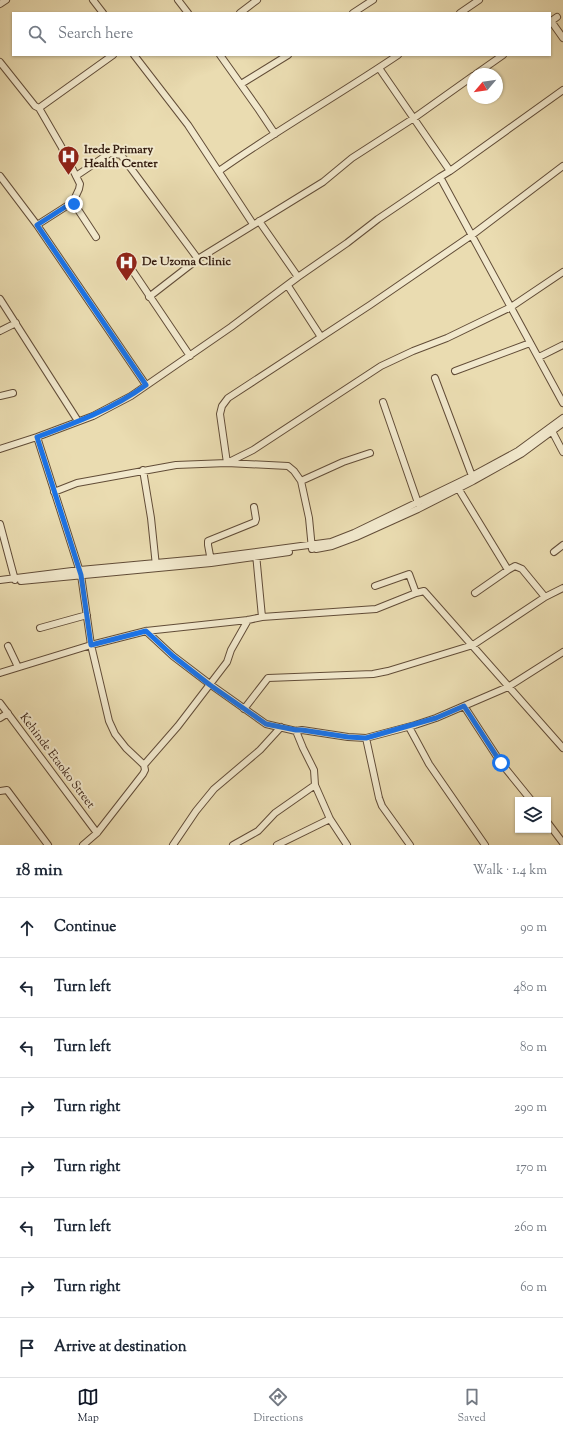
<!DOCTYPE html>
<meta charset="utf-8">
<style>
:root{--surface:#fff;--page:#f6f6f7;--text:#1f2937;--muted:#747a83;--line:#e0e1e3;--accent:#111827}
body{margin:0;font-family:"Sorts Mill Goudy",serif;background:var(--page);color:var(--text)}
.controls{position:absolute;right:12px;bottom:12px;display:grid;overflow:hidden;border-radius:0px;box-shadow:0 1px 3px #0004}
.controls button{width:36px;height:36px;display:grid;place-items:center;padding:0;border:0;border-bottom:1px solid var(--line);background:var(--surface);color:var(--text);font:20px sans-serif}
.compass{position:absolute;left:467px;top:68px;width:36px;height:36px;border-radius:50%;background:var(--surface);box-shadow:0 1px 3px #0004;rotate:241deg}
.stop{position:absolute;width:12px;height:12px;margin:-9px;border:3px solid #1a73e8;border-radius:50%;background:#fff}
.stop.end{background:#1a73e8;border-color:#fff;box-shadow:0 1px 4px #0008}
.list{margin:0;padding:0;list-style:none}
h2{display:flex;justify-content:space-between;align-items:center;height:52px;margin:0;padding:0 16px;font-size:17px}
h2 small{font-size:13px;font-weight:400;color:var(--muted)}
.list li{display:grid;grid-template-columns:26px 1fr auto;gap:12px;align-items:center;box-sizing:border-box;height:60px;padding:0 16px;border-top:1px solid var(--line)}
.list b{display:block;font-size:15px;white-space:nowrap}
.list em{font-size:13px;font-style:normal;color:var(--muted)}
.icon{flex:none;width:22px;height:22px;fill:none;stroke:currentColor;stroke-width:2;stroke-linecap:round;stroke-linejoin:round}
.map{position:relative;flex:none;width:563px;height:845px;overflow:hidden}
.search{position:absolute;background:var(--surface);box-shadow:0 1px 3px #0004;left:12px;right:12px;top:12px;height:44px;display:flex;align-items:center;gap:10px;box-sizing:border-box;padding:0 14px;border-radius:0px;color:var(--muted);font-size:15px}
.sheet{height:532px;background:var(--surface)}
nav{display:flex;justify-content:space-around;align-items:center;box-sizing:border-box;height:56px;border-top:1px solid var(--line);background:var(--surface);font-size:11px;color:var(--muted)}
nav a{display:grid;justify-items:center;gap:2px}
nav .on{color:var(--accent)}
.map>svg:first-child{display:block}
.lines{fill:none;stroke-linecap:round;stroke-linejoin:round}
.minor-casing{stroke:#624d38;stroke-width:8}
.minor{stroke:#f1e8cc;stroke-width:6}
.route{stroke:#1a73e8;stroke-width:5}
.labels{text-anchor:middle;dominant-baseline:central;stroke-width:4;stroke-linejoin:round;paint-order:stroke}
.poi-label{font-size:12px;font-weight:bold;fill:#351d10;stroke:#f1e8cc;text-anchor:start}
.street-label{font-size:12px;fill:#351d10;stroke:#f1e8cc}
</style>
<div class="map">
<svg width="563" height="845" viewBox="0 0 563 845">
<rect width="100%" height="100%" fill="#eadcb1"/>
<filter id="stains"><feTurbulence type="fractalNoise" baseFrequency=".005" numOctaves="4"/><feColorMatrix values="0 0 0 0 .2 0 0 0 0 .09 0 0 0 0 .02 0 0 0 .5 -.17"/></filter>
<radialGradient id="worn" r=".72"><stop offset=".6" stop-color="#630" stop-opacity="0"/><stop offset="1" stop-color="#630" stop-opacity=".3"/></radialGradient>
<g class="lines">
<defs>
<path id="minor" d="M 93,0 L 103,13
M 178,0 L 188,13
M 0,4 L 6,0
M 240,13 L 257,0
M 353,13 L 373,0
M 460,13 L 479,0
M 551,21 L 563,38
M 550,22 L 557,17
M 134,55 L 188,125 L 253,224
M 220,55 L 259,110 L 275,134
M 0,62 L 35,106 L 39,108 L 61,146 L 80,184 L 79,189 L 73,202 L 37,225
M 379,68 L 450,171 L 440,177 L 563,403
M 476,74 L 503,55
M 241,84 L 288,55
M 39,108 L 113,55
M 219,171 C 277,130 339,95 398,55
M 450,171 L 563,90
M 0,176 L 37,225 L 146,385
M 76,176 L 110,153 L 121,155 L 198,259
M 73,202 L 96,237
M 259,221 L 298,277
M 124,258 L 190,356
M 288,286 L 321,337
M 149,297 L 198,259 L 323,182 L 352,158 L 414,118 L 473,76
M 0,299 L 78,421
M 0,331 L 16,323
M 539,357 L 563,345
M 455,371 L 530,343
M 435,378 L 472,476
M 0,396 L 13,393
M 383,402 L 418,503
M 552,431 L 563,452
M 37,437 L 81,575 L 91,645 L 109,721 L 115,734 L 126,748 L 144,765 L 145,770 L 143,774 L 97,833 L 83,845
M 0,449 L 37,437 L 93,416 L 131,396 L 231,327 L 298,277 L 347,243 L 378,219 L 440,177
M 227,463 L 220,414 L 222,406 L 228,398 L 370,305 L 472,235 L 563,166
M 227,463 L 253,450 L 381,366 L 413,351 L 447,338 L 511,307 L 563,272
M 143,470 L 151,518 L 156,566
M 301,481 L 343,462 L 370,453
M 54,492 L 77,483 L 176,465 L 227,463 L 288,466 L 294,471 L 301,481 L 309,518 L 312,549
M 0,524 L 15,580
M 316,549 L 332,546 L 356,537 L 418,509 L 473,481 L 521,454 L 563,423
M 554,552 L 563,545
M 256,554 L 262,617
M 211,561 L 208,545 L 208,541 L 255,522 L 256,519 L 254,507
M 0,580 L 80,570 L 210,558 L 331,542 L 354,533 L 472,476 L 518,451 L 563,418
M 21,581 L 211,563 L 289,552
M 375,586 L 409,574 L 416,593
M 475,593 L 508,570
M 545,597 L 563,588
M 40,628 L 87,615
M 146,631 L 173,656 L 211,685 L 266,724 L 296,731 L 302,730 L 348,737 L 366,738 L 415,725 L 436,718 L 508,687 L 563,652
M 8,646 L 18,667
M 0,673 L 91,645 L 146,631 L 248,620 L 262,617 L 376,609 L 416,593 L 424,591 L 563,748
M 0,703 L 97,833
M 464,706 L 501,763 L 531,800
M 244,709 L 268,678 L 373,674 L 388,671 L 473,645 L 545,597 L 522,569 L 515,566 L 508,570 L 458,488
M 0,718 L 8,713
M 409,727 L 429,764 L 485,845
M 296,731 L 303,748 L 314,770 L 315,785 L 330,819 L 347,845
M 366,738 L 379,798 L 382,806 L 410,845
M 144,765 L 178,726 L 227,662 L 231,650 L 248,620
M 0,791 L 7,790 L 48,845
M 548,823 L 563,843
M 173,845 L 196,811 L 214,789 L 260,750 L 281,727
M 233,845 L 258,831 L 275,813 L 315,785
M 277,845 L 330,819"/>
</defs>
<use href="#minor" class="minor-casing"/>
<use href="#minor" class="minor"/>
</g>
<g class="lines">
<path class="route" d="M 74,204 L 73,202 L 37,225 L 146,385 C 113,409 75,423 37,437 L 81,575 L 91,645 L 146,631 L 173,656 L 210,685 L 266,724 L 296,730 L 302,730 L 348,737 L 366,738 L 436,718 L 464,706 L 501,763"/>
</g>
<defs>
<symbol id="hospital-pin" viewBox="-11 -11 22 30"><path d="M0 17L-7.5 6A9.5 9.5 0 1 1 7.5 6Z" fill="#8f2418" stroke="#f1e8cc"/><path d="M-5-5h3v3.5h4V-5h3V5h-3V1.5h-4V5h-3Z" fill="#fff"/></symbol>
</defs>
<g fill-rule="evenodd">
<use href="#hospital-pin" x="56" y="144" width="25" height="34"/>
<use href="#hospital-pin" x="114" y="250" width="25" height="34"/>
</g>
<g class="labels">
<g class="poi-label">
<text x="84" y="150">Irede Primary<tspan x="84" dy="14">Health Center</tspan></text>
<text x="142" y="262">De Uzoma Clinic</text>
</g>
<g class="street-label">
<text transform="translate(57 761) rotate(53)">Kehinde Etaoko Street</text>
</g>
</g>
<rect width="100%" height="100%" filter="url(#stains)"/>
<rect width="100%" height="100%" fill="url(#worn)"/>
</svg>
<div class="controls">
<button><svg class="icon" aria-label="layers" viewBox="0 0 24 24"><path d="M12 4l9 5-9 5-9-5zM3 14l9 5 9-5"/></svg></button>
</div>
<svg class="compass" viewBox="-18 -18 36 36"><path d="M0-13l5 13h-10z" fill="#e53935"/><path d="M0 13l5-13h-10z" fill="#747a83"/></svg>
<div class="stop" style="left:501px;top:763px"></div>
<div class="stop end" style="left:74px;top:204px"></div>
<div class="search"><svg class="icon" aria-label="search" viewBox="0 0 24 24"><circle cx="10" cy="10" r="6"/><path d="M15 15l6 6"/></svg>Search here</div>
</div>
<section class="sheet">
<h2>18 min<small>Walk · 1.4 km</small></h2>
<ul class="list">
<li><svg class="icon" aria-label="ahead" viewBox="0 0 24 24"><path d="M12 20V5M6 11l6-6 6 6"/></svg><div><b>Continue</b></div><em>90 m</em></li>
<li><svg class="icon" aria-label="left" viewBox="0 0 24 24"><path d="M17 20v-9H6M10 6l-5 5 5 5"/></svg><div><b>Turn left</b></div><em>480 m</em></li>
<li><svg class="icon" aria-label="left" viewBox="0 0 24 24"><path d="M17 20v-9H6M10 6l-5 5 5 5"/></svg><div><b>Turn left</b></div><em>80 m</em></li>
<li><svg class="icon" aria-label="right" viewBox="0 0 24 24"><path d="M7 20v-9h11M14 6l5 5-5 5"/></svg><div><b>Turn right</b></div><em>290 m</em></li>
<li><svg class="icon" aria-label="right" viewBox="0 0 24 24"><path d="M7 20v-9h11M14 6l5 5-5 5"/></svg><div><b>Turn right</b></div><em>170 m</em></li>
<li><svg class="icon" aria-label="left" viewBox="0 0 24 24"><path d="M17 20v-9H6M10 6l-5 5 5 5"/></svg><div><b>Turn left</b></div><em>260 m</em></li>
<li><svg class="icon" aria-label="right" viewBox="0 0 24 24"><path d="M7 20v-9h11M14 6l5 5-5 5"/></svg><div><b>Turn right</b></div><em>60 m</em></li>
<li><svg class="icon" aria-label="arrive" viewBox="0 0 24 24"><path d="M6 21V4h12l-3 4 3 4H6"/></svg><div><b>Arrive at destination</b></div></li>
</ul>
</section>
<nav>
<a class="on"><svg class="icon" aria-label="map" viewBox="0 0 24 24"><path d="M3 6l6-2 6 2 6-2v14l-6 2-6-2-6 2zM9 4v14M15 6v14"/></svg>Map</a>
<a><svg class="icon" aria-label="directions" viewBox="0 0 24 24"><path d="M12 3l9 9-9 9-9-9zM9 14v-3h6M13 9l2 2-2 2"/></svg>Directions</a>
<a><svg class="icon" aria-label="saved" viewBox="0 0 24 24"><path d="M7 4h10v16l-5-4-5 4z"/></svg>Saved</a>
</nav>
